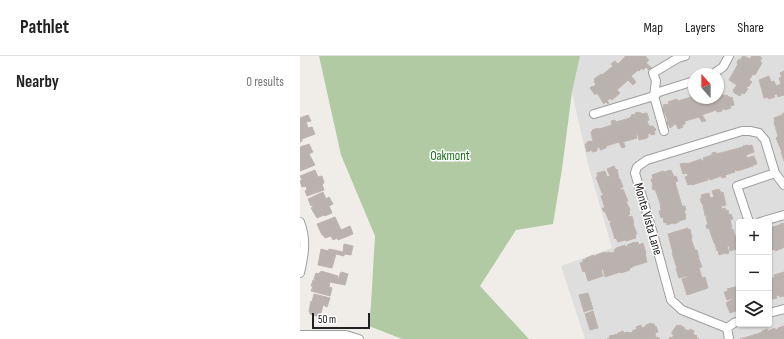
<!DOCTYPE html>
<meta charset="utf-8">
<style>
:root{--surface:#fff;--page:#f6f6f6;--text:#222;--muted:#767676;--line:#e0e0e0}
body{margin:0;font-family:"Sofia Sans Condensed",sans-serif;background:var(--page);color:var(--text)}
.controls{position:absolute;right:12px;bottom:12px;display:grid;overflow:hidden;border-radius:4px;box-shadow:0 1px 3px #0004}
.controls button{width:36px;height:36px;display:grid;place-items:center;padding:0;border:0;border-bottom:1px solid var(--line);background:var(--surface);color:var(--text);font:20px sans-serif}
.compass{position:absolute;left:388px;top:12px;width:36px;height:36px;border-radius:50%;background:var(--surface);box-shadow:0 1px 3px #0004;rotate:339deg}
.scale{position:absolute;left:12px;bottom:10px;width:58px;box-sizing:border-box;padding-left:4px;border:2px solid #212121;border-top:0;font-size:11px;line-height:14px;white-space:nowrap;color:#212121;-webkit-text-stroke:3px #fff;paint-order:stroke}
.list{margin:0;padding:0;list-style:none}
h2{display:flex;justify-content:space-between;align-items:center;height:52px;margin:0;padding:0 16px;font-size:17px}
h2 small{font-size:13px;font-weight:400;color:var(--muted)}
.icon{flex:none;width:22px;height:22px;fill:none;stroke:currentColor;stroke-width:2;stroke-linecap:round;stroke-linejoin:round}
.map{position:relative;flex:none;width:484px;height:283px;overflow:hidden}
header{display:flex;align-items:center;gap:24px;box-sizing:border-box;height:56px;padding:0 20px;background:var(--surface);border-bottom:1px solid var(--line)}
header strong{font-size:19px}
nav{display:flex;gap:22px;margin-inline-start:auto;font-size:14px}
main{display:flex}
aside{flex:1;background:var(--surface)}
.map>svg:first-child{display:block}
.residential{fill:#dfdede;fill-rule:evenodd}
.forest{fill:#b2caa3}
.building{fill:#b9b2af;stroke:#c0b4ad}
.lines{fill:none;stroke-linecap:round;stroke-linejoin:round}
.minor-casing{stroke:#9e9e9e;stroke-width:10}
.minor{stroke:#fff;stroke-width:8}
.labels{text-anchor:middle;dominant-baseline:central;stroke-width:3;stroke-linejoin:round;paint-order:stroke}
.park-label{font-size:13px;fill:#1b731a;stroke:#fff}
.street-label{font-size:13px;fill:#212121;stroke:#fff}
</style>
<header>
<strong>Pathlet</strong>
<nav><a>Map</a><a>Layers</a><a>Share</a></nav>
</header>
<main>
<aside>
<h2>Nearby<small>0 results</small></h2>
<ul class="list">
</ul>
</aside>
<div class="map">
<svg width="484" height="283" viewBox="0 0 484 283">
<rect width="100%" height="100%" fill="#f0ede9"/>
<path class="residential" d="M 280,0 L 484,0 L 484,283 L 285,283 L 261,210 L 312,192 L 288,108 L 272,36 ZM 394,18 L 418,18 L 418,42 L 394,42 ZM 439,166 L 469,166 L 469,268 L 439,268 Z"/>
<path class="forest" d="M 19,0 L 280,0 L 272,36 L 262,113 L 253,168 L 216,174 L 180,230 L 229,283 L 102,283 L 69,270 L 71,248 L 75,180 L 41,99 Z"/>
<path class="building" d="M 325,0 L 345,0 L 349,4 L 346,7 L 352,12 L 349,14 L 346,11 L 343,14 L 342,12 L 339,15 L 338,14 L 331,20 L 336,26 L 333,29 L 328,24 L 317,34 L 320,37 L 312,44 L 311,42 L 307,45 L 309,47 L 308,48 L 306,46 L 304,48 L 301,44 L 301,43 L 297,37 L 295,39 L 290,32 L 292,30 L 293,31 L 296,28 L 294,26 L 295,24 L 294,23 L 301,18 L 302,19 L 313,10 L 311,8 L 315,5 L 318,8 L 325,1 Z
M 443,0 L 444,0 L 450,3 L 452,0 L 459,0 L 462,2 L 460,5 L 462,7 L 455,19 L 453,18 L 449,24 L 452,26 L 448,31 L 447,30 L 446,32 L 448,33 L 444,38 L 442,37 L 440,40 L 433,36 L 434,35 L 433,34 L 437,29 L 429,24 L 438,8 L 437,7 L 437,6 L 439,3 L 440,4 Z
M 484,15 L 484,39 L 478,41 L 477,38 L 474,39 L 475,41 L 469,43 L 468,41 L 464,42 L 459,24 L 469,20 L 471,26 L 474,25 L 476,30 L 481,28 L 479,22 L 482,21 L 480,17 Z
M 418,35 L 419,35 L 420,39 L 423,38 L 423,40 L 427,39 L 428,41 L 429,40 L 430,42 L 432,41 L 434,49 L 430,50 L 431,52 L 425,54 L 425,53 L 422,53 L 422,55 L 417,56 L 416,54 L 402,59 L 406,65 L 402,66 L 399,61 L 385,65 L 385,68 L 382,69 L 383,71 L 378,73 L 376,68 L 373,69 L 373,70 L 370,72 L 369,69 L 367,69 L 366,66 L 368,65 L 365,57 L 363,57 L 362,52 L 364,52 L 363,49 L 366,48 L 366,49 L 369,48 L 368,46 L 377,43 L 378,45 L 391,41 L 390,39 L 394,38 L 394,42 L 418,42 Z
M 337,56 L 338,57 L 340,56 L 341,58 L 347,57 L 349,64 L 347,65 L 349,70 L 353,70 L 354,72 L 355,72 L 356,74 L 354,75 L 355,78 L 351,79 L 351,77 L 348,78 L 348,81 L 347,82 L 339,84 L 338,79 L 336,79 L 337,82 L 323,86 L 323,88 L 324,87 L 325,91 L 322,92 L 319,86 L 306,90 L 306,92 L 300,94 L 300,91 L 297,92 L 297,95 L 292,96 L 292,94 L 287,96 L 285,88 L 287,88 L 287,86 L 291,85 L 292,86 L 293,86 L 291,76 L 293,75 L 292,74 L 298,72 L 299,73 L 312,69 L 311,65 L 315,64 L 316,66 L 330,62 L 330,61 L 332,60 L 331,59 L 336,58 L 335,57 Z
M 484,57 L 484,105 L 481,96 L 482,96 L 476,82 L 478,80 L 474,66 L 475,66 L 474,62 L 482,59 L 482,58 Z
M 8,59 L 11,65 L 6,66 L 8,72 L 12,71 L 15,78 L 2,83 L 2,85 L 0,86 L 0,62 Z
M 9,88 L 13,96 L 9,98 L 15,109 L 0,115 L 0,91 Z
M 448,89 L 448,90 L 452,89 L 454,96 L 446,99 L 447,102 L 454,100 L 457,108 L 453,109 L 453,110 L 437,115 L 436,114 L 434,114 L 435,116 L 425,119 L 426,121 L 422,122 L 421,120 L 410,124 L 409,122 L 408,122 L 408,124 L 392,129 L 392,128 L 388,129 L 385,121 L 388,120 L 387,117 L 383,118 L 380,108 L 385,107 L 385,108 L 390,107 L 401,103 L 402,105 L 404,104 L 403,102 L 412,99 L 412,97 L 416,96 L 416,98 L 424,96 L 443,91 L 443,90 Z
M 314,110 L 316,114 L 317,113 L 319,123 L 320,123 L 323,131 L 320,132 L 321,134 L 323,133 L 328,145 L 326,145 L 330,154 L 329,155 L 330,158 L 328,159 L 329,161 L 332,160 L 334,167 L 333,168 L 337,178 L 335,178 L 336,182 L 326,185 L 325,184 L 318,186 L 316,182 L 315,183 L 310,167 L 311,166 L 311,164 L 309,165 L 305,155 L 304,156 L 302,152 L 305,152 L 301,140 L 303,139 L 303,137 L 302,137 L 296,121 L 298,121 L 297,117 L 305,115 L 307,121 L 310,120 L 307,113 Z
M 15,114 L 18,121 L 22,120 L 24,127 L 22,128 L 24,134 L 7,140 L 5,135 L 7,134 L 6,130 L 2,131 L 0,125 L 2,124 L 0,120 Z
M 371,114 L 374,121 L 376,120 L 378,125 L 375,126 L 382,150 L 385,150 L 386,154 L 384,155 L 386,160 L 385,161 L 386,163 L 379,165 L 379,166 L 374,168 L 373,167 L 367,169 L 366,166 L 364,167 L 363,161 L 361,162 L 359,155 L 361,154 L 360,147 L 355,133 L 353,134 L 352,131 L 353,130 L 351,123 L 353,123 L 352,119 L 363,115 L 364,116 Z
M 419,133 L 421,137 L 423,136 L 426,149 L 421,150 L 422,153 L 425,152 L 426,155 L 428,154 L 429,159 L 431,158 L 433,163 L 430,164 L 432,171 L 431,172 L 431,173 L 433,173 L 435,180 L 437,180 L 437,182 L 436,183 L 438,189 L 436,189 L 437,193 L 430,195 L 429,190 L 427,190 L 429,197 L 427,198 L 426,197 L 419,199 L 418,194 L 417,195 L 415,187 L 414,187 L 409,172 L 407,173 L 406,169 L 408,169 L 406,161 L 407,160 L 407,159 L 405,160 L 403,148 L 402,148 L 400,143 L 402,142 L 401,139 L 409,137 L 410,142 L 414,141 L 412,135 Z
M 23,136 L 26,143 L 29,141 L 33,148 L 29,150 L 32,157 L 25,160 L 24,159 L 17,162 L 11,152 L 13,151 L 12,149 L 11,150 L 8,143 Z
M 35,161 L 41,174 L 50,170 L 53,178 L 38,184 L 37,182 L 33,184 L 31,180 L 25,182 L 23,179 L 22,179 L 17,168 Z
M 484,167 L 484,192 L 484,190 L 483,191 L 483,192 L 475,195 L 475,193 L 469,195 L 469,172 L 480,169 L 480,168 Z
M 388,172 L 388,174 L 390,173 L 392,182 L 391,183 L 395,194 L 397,194 L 399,202 L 397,203 L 397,204 L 399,203 L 402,211 L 399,212 L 402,222 L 405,221 L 408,232 L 387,239 L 382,223 L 388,221 L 387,220 L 379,222 L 376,213 L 377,212 L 372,197 L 373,197 L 368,178 Z
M 335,186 L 335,187 L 338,186 L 339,189 L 343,187 L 346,197 L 345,197 L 347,206 L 334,210 L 329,213 L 330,214 L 321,217 L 320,216 L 305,221 L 303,213 L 301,214 L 303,220 L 288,225 L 285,215 L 283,216 L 280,207 L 283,206 L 283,204 L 286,203 L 286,202 L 294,199 L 295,201 L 296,200 L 296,199 L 305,196 L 305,197 L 309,196 L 310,197 L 315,196 L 314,194 L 316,192 L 325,189 L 325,191 L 328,190 L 327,189 Z
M 44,188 L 53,190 L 51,199 L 44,198 L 44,200 L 36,198 L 32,212 L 18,209 L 21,193 L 28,195 L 29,193 L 43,196 Z
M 21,215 L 38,220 L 37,223 L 38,223 L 41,216 L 48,218 L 45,229 L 30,226 L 29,231 L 32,232 L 30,240 L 11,235 L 13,230 L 11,230 L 13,224 L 16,225 L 16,224 L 14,223 L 16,217 L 19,218 L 19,217 L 20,217 Z
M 484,216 L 484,240 L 480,241 L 479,239 L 476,240 L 477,242 L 469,244 L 469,220 L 471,220 L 472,222 L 475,221 L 474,219 Z
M 439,230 L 439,254 L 430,257 L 426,247 L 433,243 L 433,242 L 427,244 L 424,236 L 428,235 L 427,233 Z
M 288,237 L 293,253 L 284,256 L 279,239 Z
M 14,238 L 30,242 L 27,251 L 23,249 L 20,261 L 10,258 L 10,256 L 9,256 L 11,245 L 12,246 Z
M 293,255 L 298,272 L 290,274 L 285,258 Z
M 351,267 L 352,268 L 354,268 L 355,271 L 356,270 L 358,276 L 355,277 L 356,282 L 358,281 L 360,283 L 307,283 L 310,282 L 309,280 L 318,278 L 318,277 L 323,275 L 324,277 L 328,276 L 329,277 L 333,276 L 332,275 L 337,273 L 336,271 L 341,269 L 342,272 L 346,270 L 346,269 Z
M 377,269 L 379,270 L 380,269 L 385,272 L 384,273 L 389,275 L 390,273 L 394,275 L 393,278 L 397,280 L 396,281 L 399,283 L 369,283 L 370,281 L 372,282 L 374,279 L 372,278 L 372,276 Z
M 484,270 L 484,283 L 440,283 L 457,278 L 458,279 L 457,278 L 462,276 L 462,275 L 467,273 L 468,275 L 475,272 L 475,274 L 478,273 L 478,272 Z"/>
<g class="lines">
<defs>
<path id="minor" d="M 413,18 L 423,11 L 429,0
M 294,58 L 354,40 L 359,36 L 394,25
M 364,75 L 354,40 L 356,25 L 353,17 L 378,2 L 385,0
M 0,166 C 7,184 4,199 0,217
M 449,166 L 437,130 L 475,117
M 460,166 L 484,159
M 469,257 L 484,253
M 439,265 L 434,267 L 427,272 L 382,254 L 371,244 L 354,181 L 335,117 L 337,111 L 347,104 L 442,75 L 450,75 L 459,77 L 465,84 L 475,117 L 484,129
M 427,272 L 429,283
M 0,279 L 46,279 L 59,283"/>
</defs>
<use href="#minor" class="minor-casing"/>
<use href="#minor" class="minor"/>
</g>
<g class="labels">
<g class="park-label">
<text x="150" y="100">Oakmont</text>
</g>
<g class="street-label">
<text transform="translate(348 163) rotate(74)">Monte Vista Lane</text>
</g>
</g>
</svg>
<div class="controls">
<button>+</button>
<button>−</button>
<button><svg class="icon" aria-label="layers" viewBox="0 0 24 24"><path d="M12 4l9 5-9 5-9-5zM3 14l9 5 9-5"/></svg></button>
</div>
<svg class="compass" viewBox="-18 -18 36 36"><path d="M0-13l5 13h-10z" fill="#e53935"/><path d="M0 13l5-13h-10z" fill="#767676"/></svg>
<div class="scale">50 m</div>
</div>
</main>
